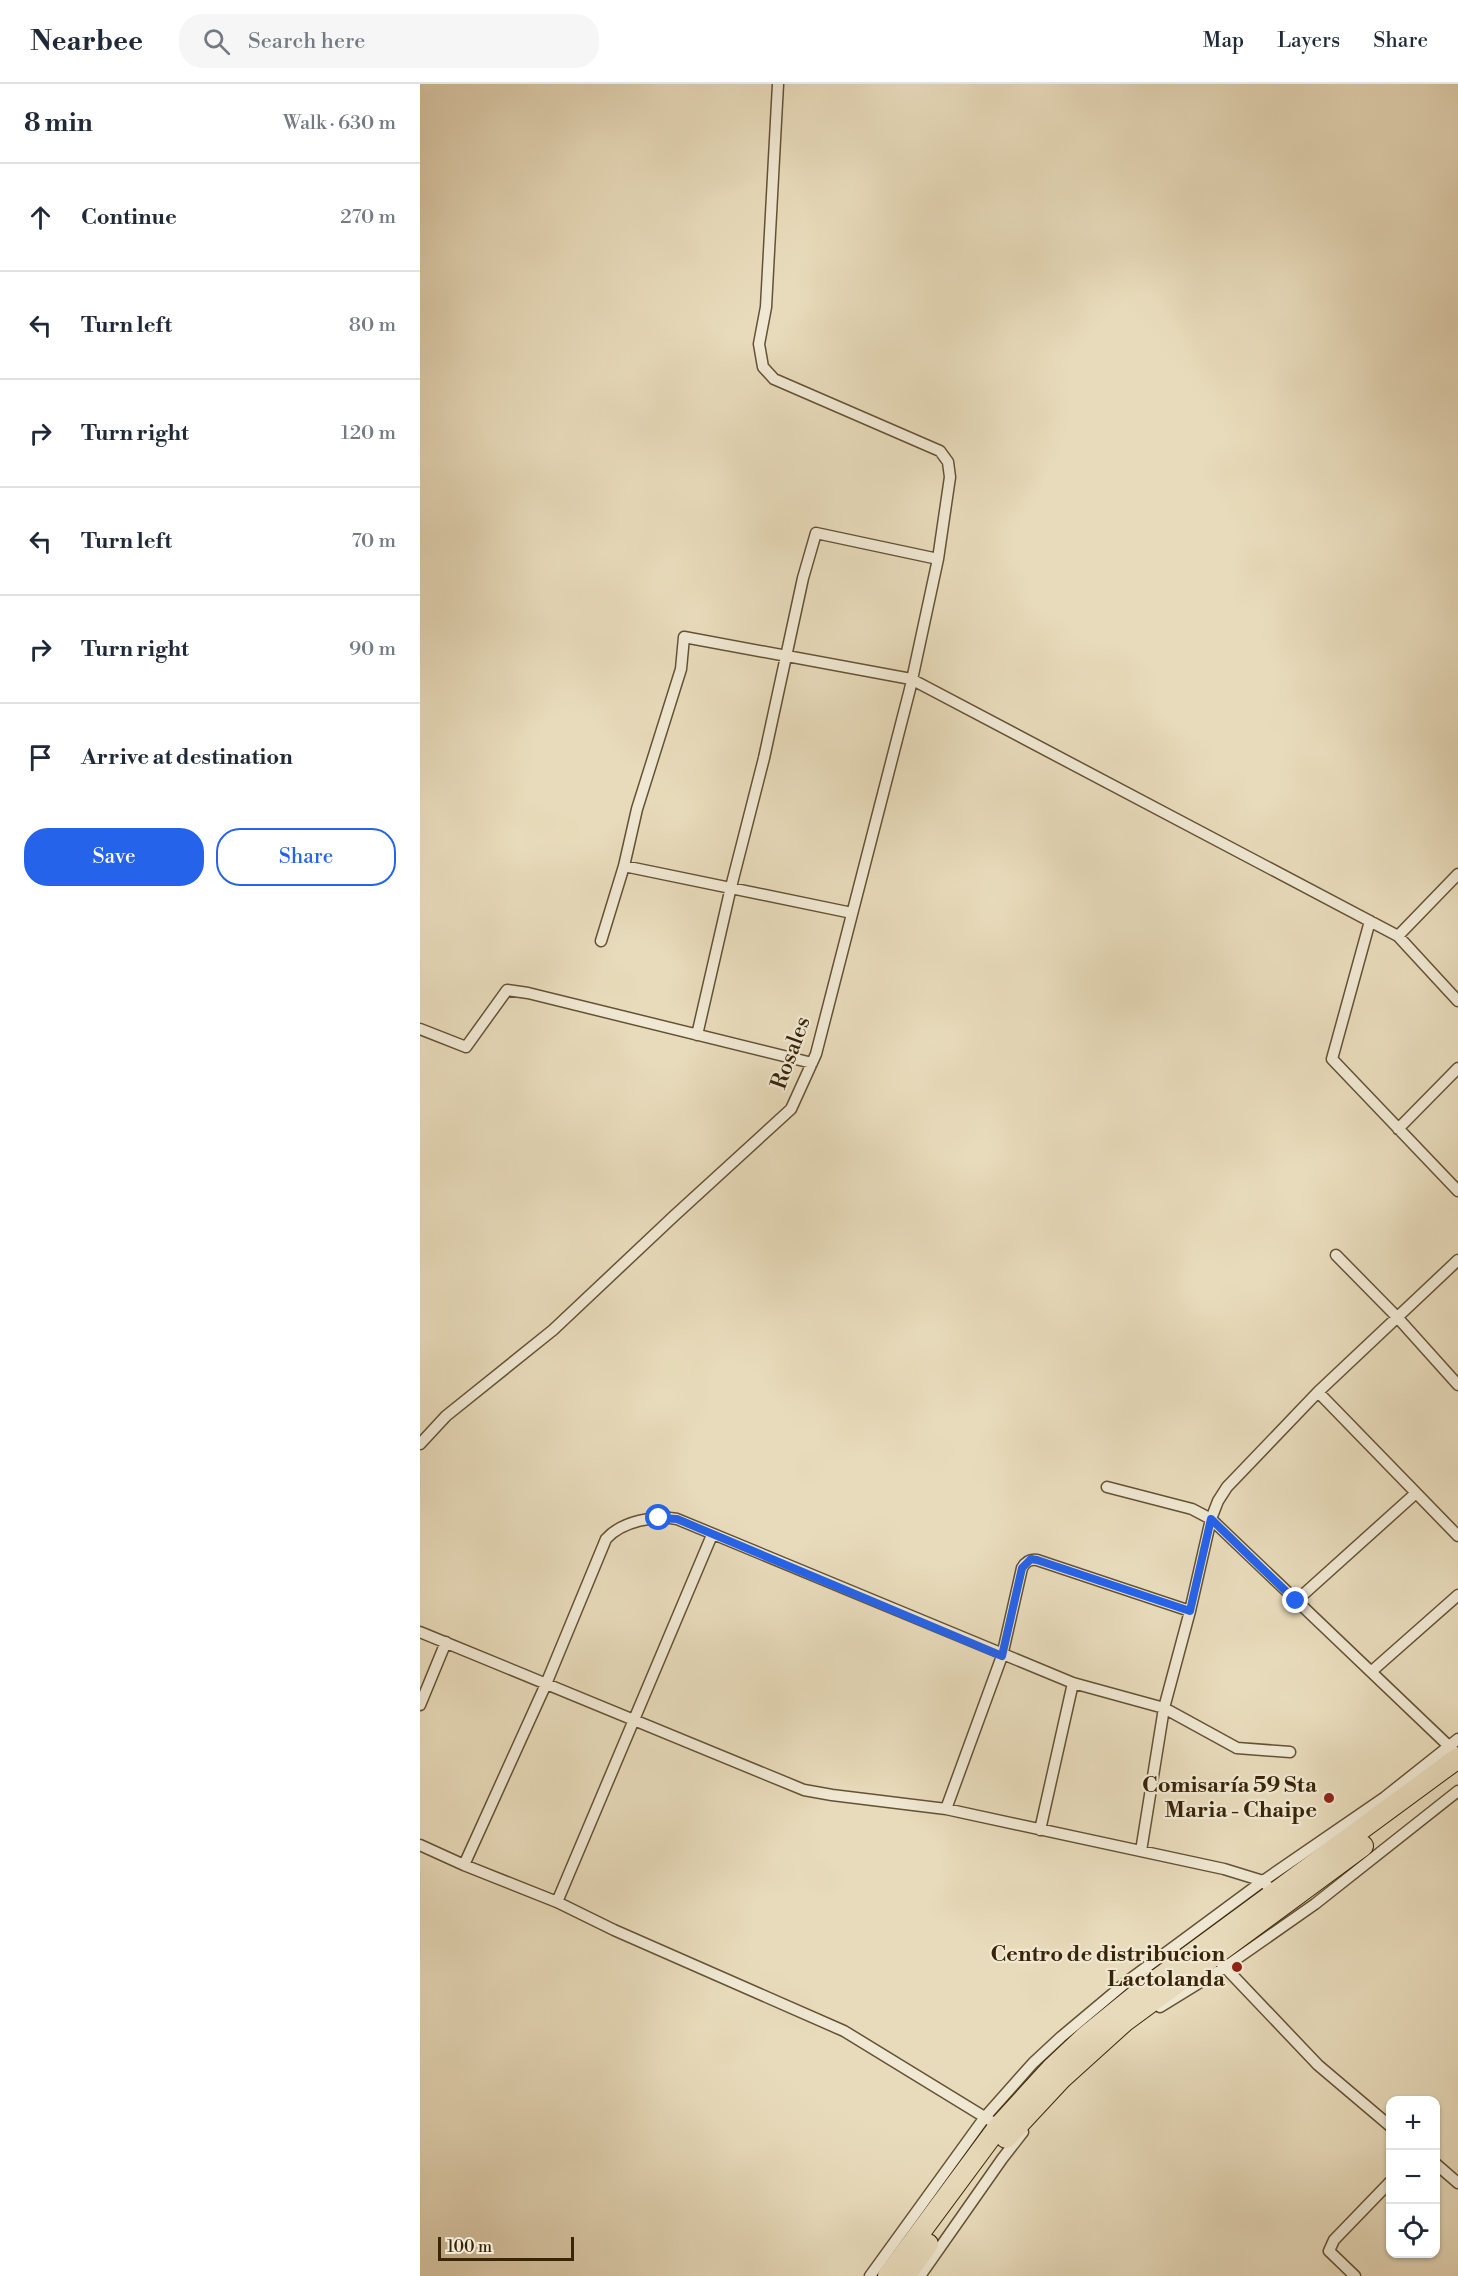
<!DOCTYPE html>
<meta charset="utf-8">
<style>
:root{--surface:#fff;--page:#f6f6f7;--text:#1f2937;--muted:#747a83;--line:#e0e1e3;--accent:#2563eb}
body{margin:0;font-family:"Libre Bodoni",serif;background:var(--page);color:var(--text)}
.controls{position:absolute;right:18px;bottom:18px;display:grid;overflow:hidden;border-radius:12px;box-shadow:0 2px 4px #0004}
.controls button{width:54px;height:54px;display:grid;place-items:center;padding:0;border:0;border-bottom:2px solid var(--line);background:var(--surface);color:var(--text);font:30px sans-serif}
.scale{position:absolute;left:18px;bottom:15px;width:136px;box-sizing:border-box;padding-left:6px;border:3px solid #382407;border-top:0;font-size:16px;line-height:21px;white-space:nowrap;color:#382407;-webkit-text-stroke:4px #f0e8d3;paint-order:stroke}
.stop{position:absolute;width:18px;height:18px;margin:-14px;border:4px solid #2563eb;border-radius:50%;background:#fff}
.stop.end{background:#2563eb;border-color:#fff;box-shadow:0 2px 6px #0008}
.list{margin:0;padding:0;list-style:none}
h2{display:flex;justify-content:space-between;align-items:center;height:78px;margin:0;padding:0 24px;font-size:26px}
h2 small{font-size:20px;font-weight:400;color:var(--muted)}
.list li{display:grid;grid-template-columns:39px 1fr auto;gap:18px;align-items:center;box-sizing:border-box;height:108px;padding:0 24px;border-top:2px solid var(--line)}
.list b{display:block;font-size:22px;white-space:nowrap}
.list em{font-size:20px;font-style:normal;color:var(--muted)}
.actions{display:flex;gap:12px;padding:18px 24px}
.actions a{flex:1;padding:14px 0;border:2px solid var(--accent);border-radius:24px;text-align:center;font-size:21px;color:var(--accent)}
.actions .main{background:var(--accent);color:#fff}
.icon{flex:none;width:33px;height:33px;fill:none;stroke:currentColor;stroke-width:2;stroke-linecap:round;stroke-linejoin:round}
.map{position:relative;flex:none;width:1038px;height:2192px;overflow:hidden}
header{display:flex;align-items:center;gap:36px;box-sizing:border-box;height:84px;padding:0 30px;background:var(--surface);border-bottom:2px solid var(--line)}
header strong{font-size:28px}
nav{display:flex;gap:33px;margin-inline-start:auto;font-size:21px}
.search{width:420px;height:54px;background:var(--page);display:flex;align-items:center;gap:15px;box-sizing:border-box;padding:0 21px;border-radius:24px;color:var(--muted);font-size:22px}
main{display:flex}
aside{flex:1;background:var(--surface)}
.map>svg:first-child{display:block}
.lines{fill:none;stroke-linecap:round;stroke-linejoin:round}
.street-casing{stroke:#645234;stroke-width:13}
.highway-casing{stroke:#382407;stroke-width:22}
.street{stroke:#f0e8d3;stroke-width:10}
.highway{stroke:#e8dbbb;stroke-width:20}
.route{stroke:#2563eb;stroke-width:8}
.poi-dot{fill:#8f2418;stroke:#f0e8d3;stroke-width:2}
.labels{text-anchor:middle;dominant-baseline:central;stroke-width:4.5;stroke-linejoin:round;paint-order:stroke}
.street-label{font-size:22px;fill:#382407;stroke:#f0e8d3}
.poi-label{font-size:22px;font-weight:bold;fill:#382407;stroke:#f0e8d3;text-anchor:end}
</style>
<header>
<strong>Nearbee</strong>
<div class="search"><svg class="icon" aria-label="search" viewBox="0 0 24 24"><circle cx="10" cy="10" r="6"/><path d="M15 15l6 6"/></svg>Search here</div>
<nav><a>Map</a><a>Layers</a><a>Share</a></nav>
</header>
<main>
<aside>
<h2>8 min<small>Walk · 630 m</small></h2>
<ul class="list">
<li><svg class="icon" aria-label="ahead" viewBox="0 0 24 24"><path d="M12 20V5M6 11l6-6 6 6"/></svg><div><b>Continue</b></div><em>270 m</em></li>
<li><svg class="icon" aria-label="left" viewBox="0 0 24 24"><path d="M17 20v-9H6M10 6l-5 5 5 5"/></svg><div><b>Turn left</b></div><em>80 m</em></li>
<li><svg class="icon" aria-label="right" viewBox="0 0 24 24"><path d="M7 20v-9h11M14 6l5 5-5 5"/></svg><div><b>Turn right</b></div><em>120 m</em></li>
<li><svg class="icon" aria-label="left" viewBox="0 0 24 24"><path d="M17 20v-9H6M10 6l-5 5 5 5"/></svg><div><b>Turn left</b></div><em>70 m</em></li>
<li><svg class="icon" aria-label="right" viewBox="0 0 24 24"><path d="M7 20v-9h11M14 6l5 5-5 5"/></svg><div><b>Turn right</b></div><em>90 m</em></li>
<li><svg class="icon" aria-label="arrive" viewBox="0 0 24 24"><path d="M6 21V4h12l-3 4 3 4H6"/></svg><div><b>Arrive at destination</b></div></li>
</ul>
<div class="actions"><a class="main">Save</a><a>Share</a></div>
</aside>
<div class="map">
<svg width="1038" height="2192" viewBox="0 0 1038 2192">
<rect width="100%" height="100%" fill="#e8dbbb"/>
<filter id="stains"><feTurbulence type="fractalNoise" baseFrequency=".00333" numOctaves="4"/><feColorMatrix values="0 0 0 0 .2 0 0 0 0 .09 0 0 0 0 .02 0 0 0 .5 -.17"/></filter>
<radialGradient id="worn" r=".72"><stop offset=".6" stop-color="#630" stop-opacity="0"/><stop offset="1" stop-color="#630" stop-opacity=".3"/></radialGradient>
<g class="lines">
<defs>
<path id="street" d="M 204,782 L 432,829
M 950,837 L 912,975 L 1038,1107
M 978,852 L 1038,790
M 181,857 L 204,782 L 217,725 L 261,585 L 264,553 L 491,595 L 978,852 L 1038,917
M 0,945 L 46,963 L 87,906 L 108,909 L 392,979
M 277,951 L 311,803 L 344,674 L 383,494 L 396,449 L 518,475
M 978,1045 L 1038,984
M 916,1171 L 977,1233 L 1038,1301
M 898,1308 L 1038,1452
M 0,1360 L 26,1332 L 133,1246 L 254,1132 L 371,1025 L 396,970 L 490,605 L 518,475 L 530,393 L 528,378 L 520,367 L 354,295 L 343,283 L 339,260 L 346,223 L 358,0
M 687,1403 L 772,1425 L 791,1435 L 1034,1667
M 876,1517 L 996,1409
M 0,1548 L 384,1706 L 412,1711 L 526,1725 L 804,1785 L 843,1797 L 854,1809
M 952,1587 L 1038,1511
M 0,1621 L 26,1558
M 526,1725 L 582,1572 L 602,1484 C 606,1477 610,1475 617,1476 L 770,1527
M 620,1746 L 653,1599
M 0,1761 L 44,1781 L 137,1818 L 194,1846 L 424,1947 L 571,2037
M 721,1767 L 744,1624 L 770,1527 L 791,1435 L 798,1417 L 807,1403 L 898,1308 L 1038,1176
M 44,1781 L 126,1600 L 186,1455 C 202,1437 235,1431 257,1435 L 653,1599 L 744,1624 L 817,1664 L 870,1668
M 137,1818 L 292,1451
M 800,1878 L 898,1981 L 970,2042
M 740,1923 L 805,1883 L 895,1820 L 1038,1707
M 1016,2080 L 1038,2099
M 450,2192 L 565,2033 L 613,1979 L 641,1953 L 709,1896 L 843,1797 L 965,1713 L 1038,1655
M 500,2192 L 582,2075 L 603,2048
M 935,2192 L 909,2167 L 914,2156 L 970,2098"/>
<path id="highway" d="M 586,2054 L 642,1994 L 704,1938 L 943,1762
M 468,2192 L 579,2042 L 632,1984 L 666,1952 L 720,1908 L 1038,1674
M 485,2192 L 508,2160"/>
</defs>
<use href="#street" class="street-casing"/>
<use href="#highway" class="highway-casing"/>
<use href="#street" class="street"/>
<use href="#highway" class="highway"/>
</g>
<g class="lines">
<path class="route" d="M 239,1434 L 257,1435 L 582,1572 L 602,1484 L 611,1475 L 617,1476 L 770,1527 L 791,1435 L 876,1517"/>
</g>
<g class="poi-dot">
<circle cx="909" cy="1714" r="6"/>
<circle cx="817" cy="1883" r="6"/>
</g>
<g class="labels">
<g class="street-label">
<text transform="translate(371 969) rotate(-70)">Rosales</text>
</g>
<g class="poi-label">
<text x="897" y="1701">Comisaría 59 Sta<tspan x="897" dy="25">Maria - Chaipe</tspan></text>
<text x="805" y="1870">Centro de distribucion<tspan x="805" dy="25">Lactolanda</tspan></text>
</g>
</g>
<rect width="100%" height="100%" filter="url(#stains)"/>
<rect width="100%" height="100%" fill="url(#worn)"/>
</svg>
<div class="controls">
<button>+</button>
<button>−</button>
<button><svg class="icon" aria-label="locate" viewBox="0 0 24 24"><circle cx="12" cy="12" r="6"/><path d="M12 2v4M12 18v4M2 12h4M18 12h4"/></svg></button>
</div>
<div class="scale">100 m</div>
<div class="stop" style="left:239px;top:1434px"></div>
<div class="stop end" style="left:876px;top:1517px"></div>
</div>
</main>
